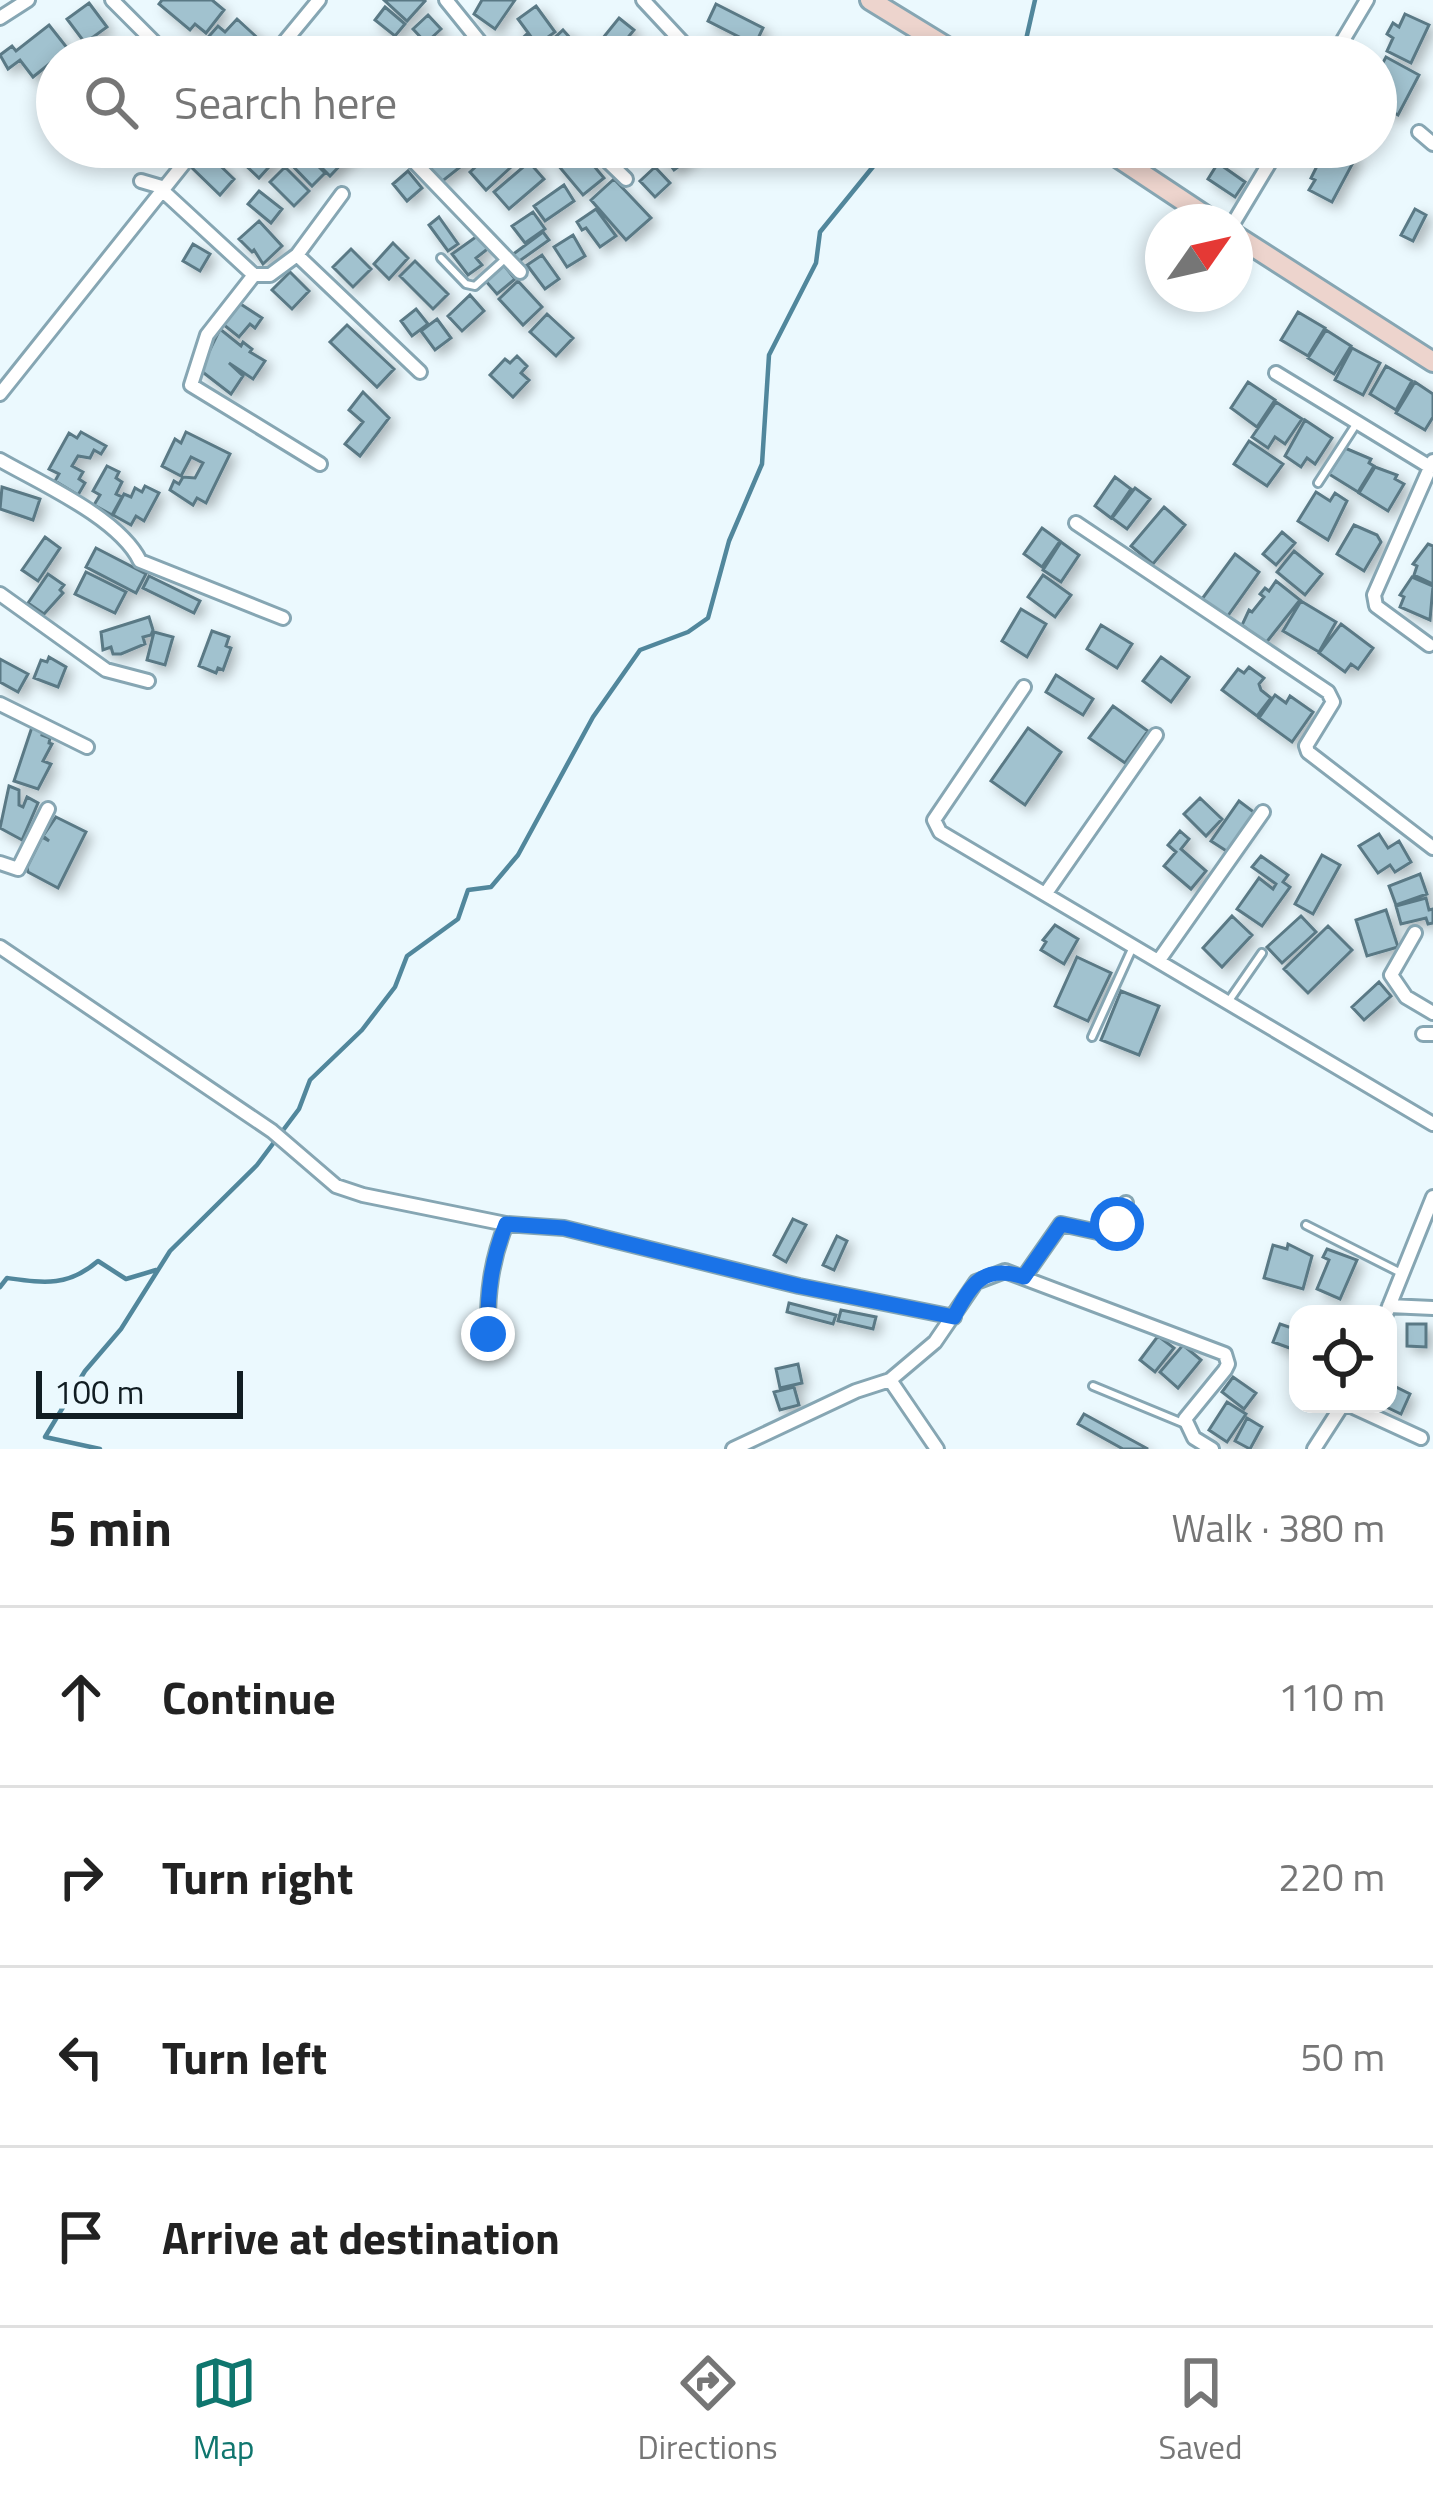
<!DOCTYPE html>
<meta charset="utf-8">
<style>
:root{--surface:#fff;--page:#f2f2f2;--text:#222;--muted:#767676;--line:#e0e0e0;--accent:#0f766e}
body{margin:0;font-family:"Titillium Web",sans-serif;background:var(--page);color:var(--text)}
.controls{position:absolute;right:36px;bottom:36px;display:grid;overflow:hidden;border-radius:24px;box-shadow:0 6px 18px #0003}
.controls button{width:108px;height:108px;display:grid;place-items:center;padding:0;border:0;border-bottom:3px solid var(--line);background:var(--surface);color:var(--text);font:60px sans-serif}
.compass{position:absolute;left:1145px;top:204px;width:108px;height:108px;border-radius:50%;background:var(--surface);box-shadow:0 6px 18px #0003;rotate:56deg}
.scale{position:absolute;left:36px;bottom:30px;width:207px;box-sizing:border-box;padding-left:12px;border:6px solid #111d22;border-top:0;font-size:33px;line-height:42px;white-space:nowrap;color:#111d22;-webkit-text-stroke:9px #ebf9fe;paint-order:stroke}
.stop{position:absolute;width:36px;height:36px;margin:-27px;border:9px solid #1a73e8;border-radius:50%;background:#fff}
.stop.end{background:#1a73e8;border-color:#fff;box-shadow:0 3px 12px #0008}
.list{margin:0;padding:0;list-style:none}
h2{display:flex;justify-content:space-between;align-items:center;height:156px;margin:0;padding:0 48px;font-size:51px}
h2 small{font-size:39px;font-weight:400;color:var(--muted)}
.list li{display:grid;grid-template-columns:78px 1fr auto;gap:36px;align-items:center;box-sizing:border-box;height:180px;padding:0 48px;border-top:3px solid var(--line)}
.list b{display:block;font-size:45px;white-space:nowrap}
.list em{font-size:39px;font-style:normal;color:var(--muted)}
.icon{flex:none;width:66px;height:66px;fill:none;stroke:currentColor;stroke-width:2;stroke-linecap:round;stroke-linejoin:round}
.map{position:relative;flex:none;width:1433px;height:1449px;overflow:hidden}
.search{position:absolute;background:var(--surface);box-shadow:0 6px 18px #0003;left:36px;right:36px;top:36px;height:132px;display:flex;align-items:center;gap:30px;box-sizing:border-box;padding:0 42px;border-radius:66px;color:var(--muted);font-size:45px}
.sheet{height:876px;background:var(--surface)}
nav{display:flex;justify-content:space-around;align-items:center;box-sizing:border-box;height:168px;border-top:3px solid var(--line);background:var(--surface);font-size:33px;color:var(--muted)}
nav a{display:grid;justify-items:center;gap:6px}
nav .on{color:var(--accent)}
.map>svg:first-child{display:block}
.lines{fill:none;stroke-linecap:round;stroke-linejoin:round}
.stream{stroke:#51879c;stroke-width:4.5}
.building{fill:#a1c2cf;stroke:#5a7985;stroke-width:3;filter:url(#shadow)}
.lane-casing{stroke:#86a6b3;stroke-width:12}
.street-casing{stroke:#86a6b3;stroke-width:18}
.secondary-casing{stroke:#86a6b3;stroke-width:24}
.lane{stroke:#fff;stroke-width:6}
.street{stroke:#fff;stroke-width:12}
.secondary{stroke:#edd4cd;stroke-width:18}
.route{stroke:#1a73e8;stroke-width:15}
</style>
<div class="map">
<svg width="1433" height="1449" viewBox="0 0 1433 1449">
<defs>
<filter id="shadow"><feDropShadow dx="5.5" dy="5.5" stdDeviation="6" flood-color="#0004"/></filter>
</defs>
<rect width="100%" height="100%" fill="#ebf9fe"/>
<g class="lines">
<path class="stream" d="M 1017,57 L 1025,44 L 1035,0
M 0,1287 L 7,1278 C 44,1283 68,1287 98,1261 L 126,1279 L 156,1270
M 100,1449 L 45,1437 L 85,1371 L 121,1329 L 170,1251 L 257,1165 L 299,1109 L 310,1080 L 362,1030 L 395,987 L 407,956 L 458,919 L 468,890 L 491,887 L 518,855 L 593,717 L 640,650 L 688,632 L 708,618 L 729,541 L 762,464 L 769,355 L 816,263 L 820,232 L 889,147"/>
</g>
<path class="building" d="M 162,0 L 212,0 L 224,10 L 206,33 L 195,24 L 190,30 L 159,4 Z
M 384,0 L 424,0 L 425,1 L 407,21 Z
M 515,0 L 495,29 L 474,14 L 482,0 Z
M 89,3 L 107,27 L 85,43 L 67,19 Z
M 716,4 L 763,28 L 755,45 L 708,21 Z
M 536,6 L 555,32 L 537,45 L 518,19 Z
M 385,7 L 405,24 L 395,36 L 375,20 Z
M 1405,14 L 1429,25 L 1411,63 L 1387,51 L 1393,38 L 1387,34 L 1393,23 L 1399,27 Z
M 428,15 L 441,29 L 426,43 L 413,29 Z
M 619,18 L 634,30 L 625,41 L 629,43 L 618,57 L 594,57 L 590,54 Z
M 237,19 L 262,42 L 249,57 L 218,57 L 203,43 L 218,26 L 225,32 Z
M 49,25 L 68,49 L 33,77 L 20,60 L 8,69 L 0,55 L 12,46 L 16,51 Z
M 563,30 L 581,50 L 574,57 L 534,57 Z
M 527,34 L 540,50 L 531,57 L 502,57 Z
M 702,38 L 732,56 L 732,57 L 693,54 Z
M 1386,57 L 1419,75 L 1398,115 L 1376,103 L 1376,65 L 1380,68 Z
M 254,147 L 265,147 L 277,158 L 259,178 L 241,161 Z
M 299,147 L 325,173 L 312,186 L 286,159 Z
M 328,147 L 345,147 L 351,154 L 330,176 L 315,161 Z
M 425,147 L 453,147 L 430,168 L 418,154 Z
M 457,147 L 466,147 L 474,156 L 440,183 L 429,169 Z
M 578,147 L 604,178 L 583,195 L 557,164 Z
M 657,147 L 680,147 L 689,159 L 674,170 Z
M 1332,147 L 1355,159 L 1332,202 L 1309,190 L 1315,180 L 1311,178 L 1323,154 L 1327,156 Z
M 204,150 L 234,179 L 220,195 L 189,165 Z
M 494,150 L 510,168 L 486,190 L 470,172 Z
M 529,162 L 544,179 L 509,209 L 494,192 Z
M 1218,163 L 1245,182 L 1235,197 L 1208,179 Z
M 285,167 L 309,191 L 294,206 L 270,182 Z
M 655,167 L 670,183 L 655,197 L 640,181 Z
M 408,171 L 422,188 L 407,201 L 393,184 Z
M 614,179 L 651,218 L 626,240 L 591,200 Z
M 564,185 L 574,201 L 545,221 L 534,206 Z
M 259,191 L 282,209 L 271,223 L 248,204 Z
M 596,209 L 616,236 L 600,247 L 586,228 L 582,230 L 577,222 Z
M 1415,209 L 1426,215 L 1413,241 L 1401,235 Z
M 533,212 L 545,229 L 525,243 L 512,226 Z
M 439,217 L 458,244 L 448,251 L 429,225 Z
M 259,221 L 282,246 L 263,264 L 254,250 L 252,252 L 239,239 Z
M 543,232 L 549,240 L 518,262 L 512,255 Z
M 480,234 L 490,247 L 476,258 L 482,265 L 468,275 L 452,254 Z
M 573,235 L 585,256 L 567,267 L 554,247 Z
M 393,243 L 408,258 L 389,279 L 374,264 Z
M 193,244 L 210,254 L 200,271 L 183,261 Z
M 351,249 L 371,269 L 353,287 L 333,267 Z
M 542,255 L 559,279 L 545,289 L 527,265 Z
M 415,261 L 448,294 L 433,309 L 400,276 Z
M 503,264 L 515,279 L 497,294 L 484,279 Z
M 290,272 L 309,291 L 292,309 L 272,290 Z
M 518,281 L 542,307 L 523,325 L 499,299 Z
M 470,295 L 484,311 L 462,331 L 448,316 Z
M 236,301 L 262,318 L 255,328 L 250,324 L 239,337 L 219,321 Z
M 416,309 L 428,324 L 412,336 L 401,321 Z
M 1298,312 L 1325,328 L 1308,356 L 1281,340 Z
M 547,314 L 573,338 L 556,356 L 530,332 Z
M 437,319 L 451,338 L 435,350 L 421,331 Z
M 347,325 L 394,369 L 377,387 L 330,342 Z
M 220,329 L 241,346 L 243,342 L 252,349 L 250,352 L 265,361 L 253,379 L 229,363 L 243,376 L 231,394 L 200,370 Z
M 1326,330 L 1351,346 L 1334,374 L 1308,358 Z
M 1352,348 L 1380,363 L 1363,395 L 1335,380 Z
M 517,356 L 527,366 L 521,373 L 529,380 L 513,397 L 490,375 L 505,359 L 510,363 Z
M 1386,366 L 1412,381 L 1396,410 L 1370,394 Z
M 1248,382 L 1275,400 L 1257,427 L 1231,408 Z
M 1415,382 L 1433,394 L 1433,417 L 1425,430 L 1396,413 Z
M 363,392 L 389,418 L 360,456 L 345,444 L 363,422 L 349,410 Z
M 1276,402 L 1302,419 L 1285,444 L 1275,437 L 1268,448 L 1252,437 Z
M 1305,420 L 1332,438 L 1315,464 L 1307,458 L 1301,467 L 1285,456 Z
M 81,432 L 106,446 L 101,454 L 94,450 L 90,458 L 78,456 L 72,466 L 83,472 L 79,479 L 85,483 L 78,495 L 55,481 L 59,474 L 49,469 L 69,433 L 77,438 Z
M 186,432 L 230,454 L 206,503 L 197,498 L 193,505 L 170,490 L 174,481 L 179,484 L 183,477 L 195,478 L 203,463 L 191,457 L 181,476 L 162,466 L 175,439 L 181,443 Z
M 1249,441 L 1283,464 L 1267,486 L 1234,464 Z
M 1345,448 L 1371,459 L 1369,463 L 1374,466 L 1358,492 L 1329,474 Z
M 107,466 L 119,472 L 116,478 L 122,482 L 116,494 L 122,497 L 112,515 L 94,505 L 100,495 L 93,491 Z
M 1375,467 L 1397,475 L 1395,479 L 1404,484 L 1388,511 L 1359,493 Z
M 1115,477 L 1131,489 L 1111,518 L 1095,506 Z
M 145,486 L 159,493 L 144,521 L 136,516 L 131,525 L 113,515 L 124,494 L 131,497 L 135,488 L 142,492 Z
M 2,487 L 40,499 L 33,520 L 0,509 Z
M 1135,488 L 1150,499 L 1127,529 L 1112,518 Z
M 1316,492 L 1330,501 L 1335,493 L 1347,501 L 1328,540 L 1298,521 Z
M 1164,507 L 1185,525 L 1153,564 L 1131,546 Z
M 1354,525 L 1377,535 L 1381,542 L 1364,571 L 1337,554 Z
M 1042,528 L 1060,541 L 1042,567 L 1024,554 Z
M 1282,532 L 1295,543 L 1276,565 L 1263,554 Z
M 45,537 L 60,548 L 38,581 L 22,570 Z
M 1061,542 L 1079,555 L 1061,582 L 1043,570 Z
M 1428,544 L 1433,546 L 1433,584 L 1414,575 L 1417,566 L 1413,564 Z
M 96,548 L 146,574 L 136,593 L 86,567 Z
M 1294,551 L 1322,574 L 1305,595 L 1277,572 Z
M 1235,554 L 1259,572 L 1227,617 L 1202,599 Z
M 86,572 L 126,592 L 115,613 L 75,594 Z
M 48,574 L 64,585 L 60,590 L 63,593 L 44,614 L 28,603 Z
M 1043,575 L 1071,595 L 1055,617 L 1028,597 Z
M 149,576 L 200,601 L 194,613 L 143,588 Z
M 1412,577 L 1433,586 L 1430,620 L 1400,607 L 1404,597 L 1400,595 Z
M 1276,581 L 1300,600 L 1265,644 L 1242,625 L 1249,610 L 1252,612 L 1264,597 L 1260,594 L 1265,588 L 1269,591 Z
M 1301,601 L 1336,622 L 1319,652 L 1283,631 Z
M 1021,609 L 1046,624 L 1027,657 L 1002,641 Z
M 149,617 L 153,630 L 151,635 L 143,637 L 145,644 L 121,654 L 113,654 L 111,647 L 103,650 L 101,632 Z
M 1341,624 L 1373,648 L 1358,669 L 1351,664 L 1345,672 L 1319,653 Z
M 1101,625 L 1132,644 L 1117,668 L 1087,649 Z
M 212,631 L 229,637 L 226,646 L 231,648 L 223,670 L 218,668 L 216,673 L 199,666 Z
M 154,632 L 173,637 L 165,665 L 147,660 Z
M 49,657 L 66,667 L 58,687 L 34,678 L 41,660 L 47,662 Z
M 1161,657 L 1189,677 L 1171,702 L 1143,681 Z
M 0,659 L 28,674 L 18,692 L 0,682 Z
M 1249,667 L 1264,678 L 1259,684 L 1261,690 L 1271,698 L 1257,716 L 1222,690 L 1238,669 L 1244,673 Z
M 1056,675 L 1093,699 L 1083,715 L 1046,692 Z
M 1275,695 L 1286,703 L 1290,696 L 1313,712 L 1292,742 L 1259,718 Z
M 1113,706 L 1148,731 L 1125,763 L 1089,738 Z
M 32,727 L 43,731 L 42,735 L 50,738 L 49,743 L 52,744 L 43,761 L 51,764 L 38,789 L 14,781 Z
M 1028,728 L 1061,752 L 1025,805 L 991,781 Z
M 9,786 L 19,790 L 19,805 L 23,807 L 27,797 L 38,803 L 22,840 L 0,828 Z
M 1200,798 L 1222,819 L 1206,836 L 1184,814 Z
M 1239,801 L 1255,813 L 1228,852 L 1211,841 Z
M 56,817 L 86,832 L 58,888 L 28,872 L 27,867 L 42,837 L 49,841 L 43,836 Z
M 1180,831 L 1189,839 L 1181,849 L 1206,871 L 1191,889 L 1164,866 L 1176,852 L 1168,845 Z
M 1379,834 L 1388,848 L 1399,841 L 1411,862 L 1395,872 L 1390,865 L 1378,873 L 1359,846 Z
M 1322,855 L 1340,865 L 1313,914 L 1295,904 Z
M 1261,856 L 1288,875 L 1283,882 L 1290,887 L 1262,926 L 1237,909 L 1259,878 L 1273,889 L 1276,884 L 1252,867 Z
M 1420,874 L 1427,894 L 1396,905 L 1389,886 Z
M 1426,898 L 1429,910 L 1433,909 L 1433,923 L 1428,924 L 1426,918 L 1401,924 L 1396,906 Z
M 1386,910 L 1398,947 L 1367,956 L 1356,920 Z
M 1232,916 L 1252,935 L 1222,967 L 1203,948 Z
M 1301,916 L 1316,932 L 1282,963 L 1267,947 Z
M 1055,925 L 1078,939 L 1064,964 L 1041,950 L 1046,942 L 1043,940 Z
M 1328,926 L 1352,950 L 1308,993 L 1284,969 Z
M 1077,957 L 1111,973 L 1088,1021 L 1055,1006 Z
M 1379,982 L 1391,996 L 1364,1020 L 1352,1007 Z
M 1121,991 L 1159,1006 L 1139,1055 L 1101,1040 Z
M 793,1219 L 806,1225 L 786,1262 L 774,1255 Z
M 837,1236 L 847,1241 L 834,1270 L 823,1265 Z
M 1288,1244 L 1312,1256 L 1303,1289 L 1264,1278 L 1273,1245 L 1287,1249 Z
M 1327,1249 L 1357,1260 L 1340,1299 L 1317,1289 L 1329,1260 L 1323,1257 Z
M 789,1303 L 836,1315 L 833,1324 L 787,1312 Z
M 841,1310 L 876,1317 L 873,1329 L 838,1321 Z
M 1280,1324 L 1298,1330 L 1298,1351 L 1273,1342 Z
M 1407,1324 L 1426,1324 L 1426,1347 L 1407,1346 Z
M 1158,1336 L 1174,1348 L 1155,1372 L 1140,1360 Z
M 1183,1345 L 1201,1360 L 1178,1388 L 1160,1372 Z
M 798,1364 L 802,1383 L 780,1388 L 776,1369 Z
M 1233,1377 L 1256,1393 L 1244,1409 L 1222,1392 Z
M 1388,1383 L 1410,1394 L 1401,1414 L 1380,1404 L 1388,1404 Z
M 794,1387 L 799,1405 L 780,1410 L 774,1392 Z
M 1227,1402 L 1246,1414 L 1227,1442 L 1209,1430 Z
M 1084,1414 L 1148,1449 L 1123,1449 L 1078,1424 Z
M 1247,1418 L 1262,1427 L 1250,1449 L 1235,1441 Z"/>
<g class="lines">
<defs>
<path id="lane" d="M 441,258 L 466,284 L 475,286 L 506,258
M 1318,483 L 1355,426
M 1228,1002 L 1262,953
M 1092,1037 L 1132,949
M 1306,1225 L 1399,1272
M 1093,1386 L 1185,1424"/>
<path id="street" d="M 112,0 L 169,57
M 446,0 L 492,57
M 643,0 L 684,44
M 0,18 L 28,0
M 286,42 L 302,57
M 272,57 L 319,0
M 1333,57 L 1367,0
M 1419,132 L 1433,144
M 400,147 L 520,272
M 593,147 L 626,179
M 141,181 L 165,188
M 163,191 L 254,275 L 270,275 L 297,255 L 420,372
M 1234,222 L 1279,147
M 297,255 L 342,194
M 254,275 L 207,335 L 191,385 L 320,464
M 1276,373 L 1430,467
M 0,394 L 197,147
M 0,460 C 42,484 119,518 140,561 L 283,618
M 1076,523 L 1328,692 L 1333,702 L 1306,746 L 1308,752 L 1433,848
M 0,594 L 106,670 L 148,681
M 1429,645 L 1376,606 L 1374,595 L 1433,461
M 1024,687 L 934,820 L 940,832 L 1433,1124
M 0,704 L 87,747
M 0,863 L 18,869 L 48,809
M 1046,893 L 1156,735
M 1415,933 L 1391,975 L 1406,997 L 1433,1013
M 0,947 L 272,1131 L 336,1186 L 363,1195 L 506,1224
M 1159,960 L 1263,812
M 1423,1034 L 1433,1034
M 1024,1277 L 1061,1224 L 1107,1234 L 1114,1230 L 1126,1203
M 1389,1306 L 1433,1308
M 1386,1314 L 1433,1197
M 488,1334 C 487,1295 491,1261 506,1224 L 564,1228 L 799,1286 L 954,1317
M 890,1380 L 937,1449
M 1347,1404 L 1421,1438
M 733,1449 L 856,1391 L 890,1380 L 935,1342 L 976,1282 L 1005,1271 L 1225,1354 L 1228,1364 L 1225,1370 L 1185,1419 L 1194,1438 L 1212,1449
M 1314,1449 L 1343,1404"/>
<path id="secondary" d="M 870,0 L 963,57
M 1102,147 L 1215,222
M 1235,235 L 1433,362"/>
</defs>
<use href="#lane" class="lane-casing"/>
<use href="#street" class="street-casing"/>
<use href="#secondary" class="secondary-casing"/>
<use href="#lane" class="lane"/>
<use href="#street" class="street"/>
<use href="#secondary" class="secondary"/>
</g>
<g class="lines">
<path class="route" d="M 488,1334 C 487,1295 491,1261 506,1224 L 564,1228 L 799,1286 L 954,1317 C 971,1283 984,1264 1024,1277 L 1061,1224 L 1107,1234 L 1117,1224"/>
</g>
</svg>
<div class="controls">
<button><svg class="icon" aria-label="locate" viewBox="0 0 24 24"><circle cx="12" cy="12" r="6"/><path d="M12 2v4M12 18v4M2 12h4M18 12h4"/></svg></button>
</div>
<svg class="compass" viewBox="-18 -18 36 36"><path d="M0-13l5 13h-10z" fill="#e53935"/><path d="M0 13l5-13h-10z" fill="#767676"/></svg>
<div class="scale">100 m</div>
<div class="stop" style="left:1117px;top:1224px"></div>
<div class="stop end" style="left:488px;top:1334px"></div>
<div class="search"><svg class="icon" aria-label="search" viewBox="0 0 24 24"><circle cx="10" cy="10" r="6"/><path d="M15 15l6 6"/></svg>Search here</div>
</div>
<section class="sheet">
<h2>5 min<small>Walk · 380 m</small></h2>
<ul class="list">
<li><svg class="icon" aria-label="ahead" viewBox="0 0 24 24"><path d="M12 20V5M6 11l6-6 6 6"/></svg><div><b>Continue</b></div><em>110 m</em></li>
<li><svg class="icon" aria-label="right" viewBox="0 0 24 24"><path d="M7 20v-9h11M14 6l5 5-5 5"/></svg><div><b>Turn right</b></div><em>220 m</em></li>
<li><svg class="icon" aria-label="left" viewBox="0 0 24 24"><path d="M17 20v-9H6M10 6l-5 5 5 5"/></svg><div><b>Turn left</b></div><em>50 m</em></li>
<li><svg class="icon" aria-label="arrive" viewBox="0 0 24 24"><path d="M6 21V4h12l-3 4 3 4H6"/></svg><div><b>Arrive at destination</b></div></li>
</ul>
</section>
<nav>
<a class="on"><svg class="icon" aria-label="map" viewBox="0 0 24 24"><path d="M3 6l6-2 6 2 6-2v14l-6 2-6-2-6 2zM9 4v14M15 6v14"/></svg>Map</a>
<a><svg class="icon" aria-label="directions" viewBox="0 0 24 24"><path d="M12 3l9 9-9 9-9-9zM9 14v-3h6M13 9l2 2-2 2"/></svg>Directions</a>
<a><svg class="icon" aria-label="saved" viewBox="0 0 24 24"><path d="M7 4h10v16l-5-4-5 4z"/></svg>Saved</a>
</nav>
